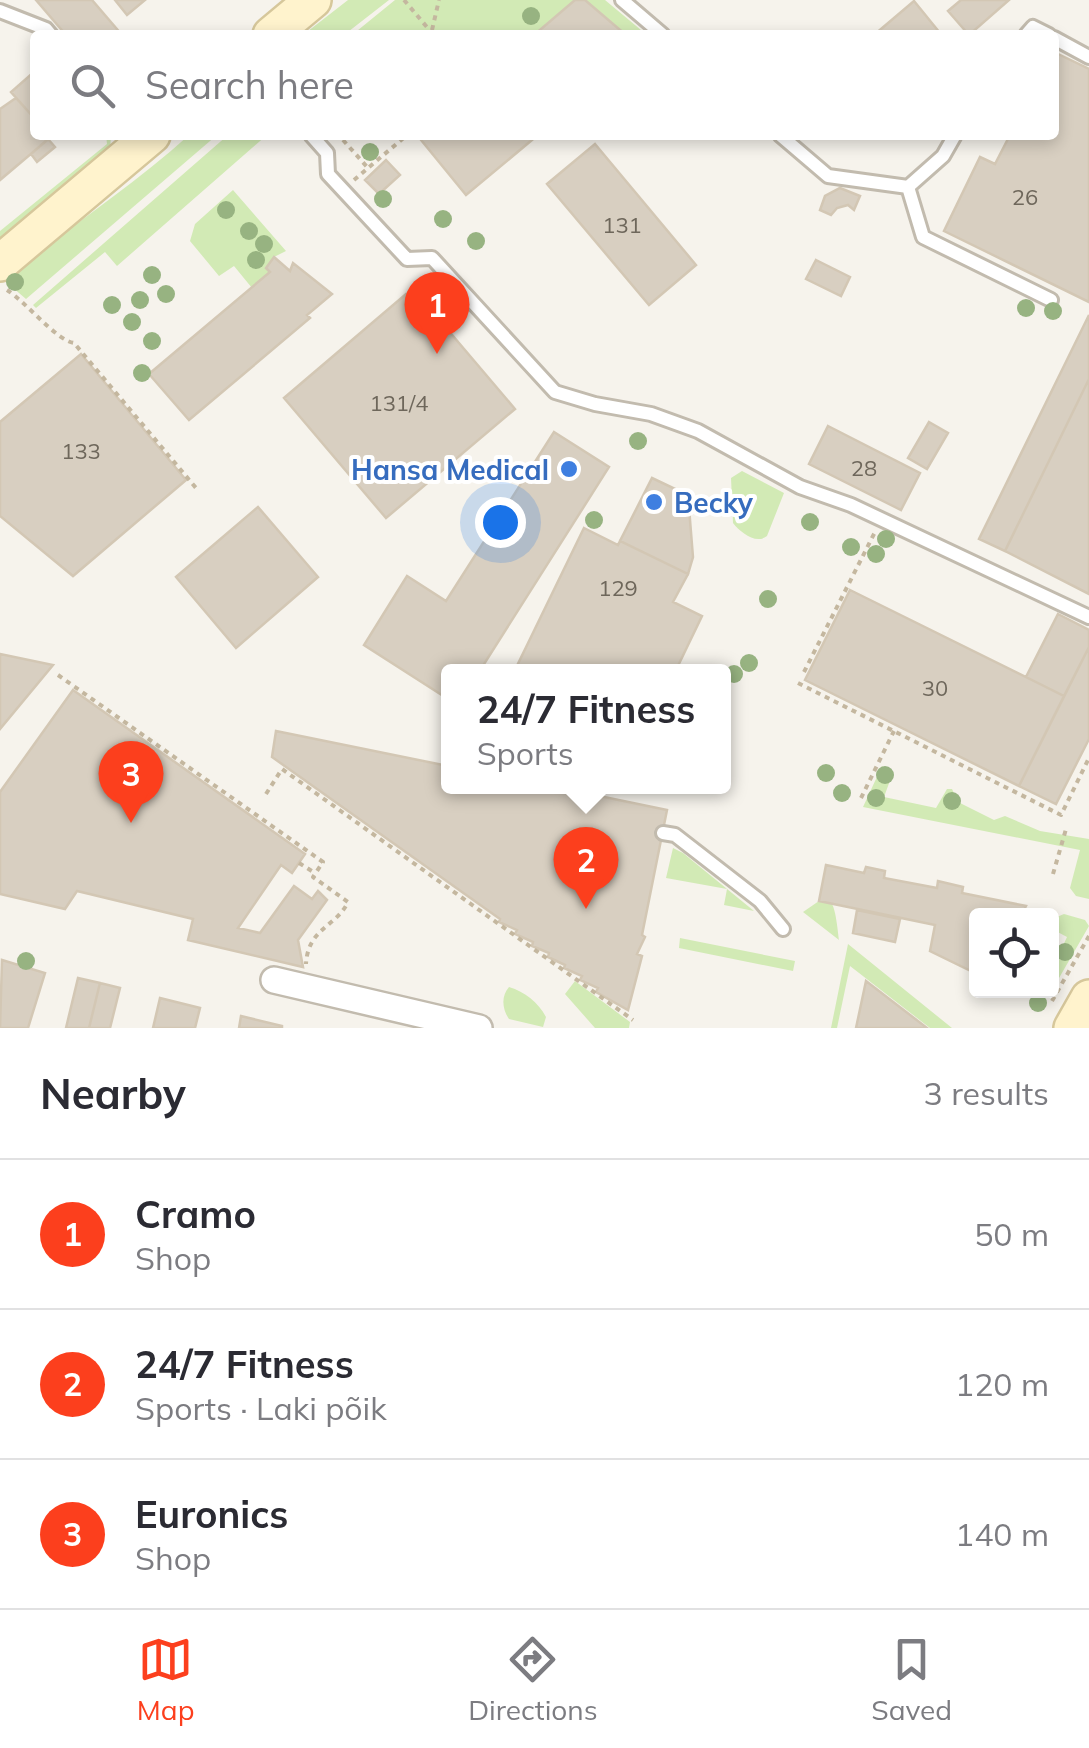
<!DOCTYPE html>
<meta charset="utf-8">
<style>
:root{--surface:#fff;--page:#f2f2f3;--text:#2b2b33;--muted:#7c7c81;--line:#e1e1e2;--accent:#fc3f1d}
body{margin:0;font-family:Mulish,sans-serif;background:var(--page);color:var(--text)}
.controls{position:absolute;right:30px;bottom:30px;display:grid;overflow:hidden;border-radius:10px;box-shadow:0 5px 15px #0003}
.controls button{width:90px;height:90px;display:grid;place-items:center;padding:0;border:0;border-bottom:2px solid var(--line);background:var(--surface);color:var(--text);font:50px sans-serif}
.you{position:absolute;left:500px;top:522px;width:35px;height:35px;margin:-25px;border:8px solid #fff;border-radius:50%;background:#1a73e8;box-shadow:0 0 0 15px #1a73e833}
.badge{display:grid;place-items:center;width:65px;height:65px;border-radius:50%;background:var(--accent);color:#fff;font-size:32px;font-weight:700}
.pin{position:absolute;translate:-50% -82px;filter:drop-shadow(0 2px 5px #0008)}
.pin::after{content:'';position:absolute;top:52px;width:35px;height:30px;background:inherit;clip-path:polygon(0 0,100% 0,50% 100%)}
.popup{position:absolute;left:441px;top:664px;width:290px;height:130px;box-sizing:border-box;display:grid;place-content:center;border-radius:10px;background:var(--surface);filter:drop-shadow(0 2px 8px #0005);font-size:32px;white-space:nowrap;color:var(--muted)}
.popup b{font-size:38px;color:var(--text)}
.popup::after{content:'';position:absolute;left:50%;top:100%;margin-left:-20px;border:20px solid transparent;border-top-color:var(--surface)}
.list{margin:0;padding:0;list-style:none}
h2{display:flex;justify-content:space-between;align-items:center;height:130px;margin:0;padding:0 40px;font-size:42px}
h2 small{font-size:32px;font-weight:400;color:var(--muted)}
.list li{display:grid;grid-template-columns:65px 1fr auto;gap:30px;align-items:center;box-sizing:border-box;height:150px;padding:0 40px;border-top:2px solid var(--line)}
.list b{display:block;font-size:38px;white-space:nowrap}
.list p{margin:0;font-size:32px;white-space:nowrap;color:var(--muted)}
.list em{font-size:32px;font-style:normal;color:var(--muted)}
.icon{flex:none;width:55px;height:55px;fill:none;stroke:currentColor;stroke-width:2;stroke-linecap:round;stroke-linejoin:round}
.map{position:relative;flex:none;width:1089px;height:1028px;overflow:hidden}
.search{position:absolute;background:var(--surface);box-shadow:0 5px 15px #0003;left:30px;right:30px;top:30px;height:110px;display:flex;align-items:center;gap:25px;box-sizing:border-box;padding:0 35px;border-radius:10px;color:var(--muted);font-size:38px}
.sheet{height:580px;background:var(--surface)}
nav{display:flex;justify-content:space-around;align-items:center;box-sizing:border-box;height:140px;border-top:2px solid var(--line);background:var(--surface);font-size:28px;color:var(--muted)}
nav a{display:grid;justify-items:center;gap:5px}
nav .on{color:var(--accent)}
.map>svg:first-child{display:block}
.green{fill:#d2eab5}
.building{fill:#d8cfc1;stroke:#d3c7b4;stroke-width:2.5}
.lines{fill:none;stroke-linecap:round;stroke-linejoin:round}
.lane-casing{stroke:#c2bbae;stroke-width:18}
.street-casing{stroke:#c2bbae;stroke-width:30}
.secondary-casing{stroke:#d6c79b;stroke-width:40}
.path{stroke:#c4b79f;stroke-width:4;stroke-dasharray:5 5;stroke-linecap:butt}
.lane{stroke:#fff;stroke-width:12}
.street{stroke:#fff;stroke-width:25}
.secondary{stroke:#fff3cd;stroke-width:35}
.tree{fill:#97b381}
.shop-dot{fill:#3f7fe0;stroke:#fff;stroke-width:4}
.labels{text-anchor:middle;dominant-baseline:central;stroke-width:8;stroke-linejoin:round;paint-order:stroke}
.number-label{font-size:22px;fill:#6e675b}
.shop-label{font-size:28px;font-weight:bold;fill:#366cbe;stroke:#fff;text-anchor:end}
</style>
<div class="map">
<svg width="1089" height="1028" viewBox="0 0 1089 1028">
<rect width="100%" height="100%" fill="#f6f3ec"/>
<path class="green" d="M 348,0 L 389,0 L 344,35 L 303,35 Z
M 395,0 L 575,0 L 534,35 L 432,35 L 428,31 L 423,35 L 352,35 Z
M 585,0 L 605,0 L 647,35 L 626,35 Z
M 106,135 L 111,135 L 110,152 L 0,246 L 0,231 L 107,144 Z
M 189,135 L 217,135 L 26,299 L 5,281 C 64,229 131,188 189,135 Z
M 228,135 L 267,135 L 117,266 L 105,252 L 36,308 L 33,305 Z
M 233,190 L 286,251 L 274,257 L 266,268 L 270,272 L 252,288 L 234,266 L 219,276 L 190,241 L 195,224 Z
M 742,471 L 784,493 L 767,536 C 756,545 740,532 733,523 L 731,478 Z
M 882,766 L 892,775 L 884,797 L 936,808 L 947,789 L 952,789 L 958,802 L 994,820 L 1005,816 L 1040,831 L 1089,839 L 1089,899 L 1076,896 L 1070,888 L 1080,850 L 863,807 Z
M 673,848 L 683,853 L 754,911 L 724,905 L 727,889 L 666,878 Z
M 819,901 L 832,904 C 836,911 838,932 839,940 L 803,912 Z
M 1064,914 L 1085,920 L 1089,926 L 1055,985 L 1052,983 L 1052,969 L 1067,937 L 1052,929 L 1052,919 Z
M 680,938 L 795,961 L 793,971 L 679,948 Z
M 848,944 L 952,1028 L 930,1028 L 850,966 L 837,1028 L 831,1028 Z
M 575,981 L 630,1022 L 629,1028 L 595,1028 L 565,994 Z
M 509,987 C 525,992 538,1002 546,1017 L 543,1027 L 509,1019 C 502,1009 501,996 509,987 Z"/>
<path class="building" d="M 36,0 L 92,0 L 122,35 L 66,35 Z
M 115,0 L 145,0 L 127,15 Z
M 575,0 L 585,0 L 626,35 L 534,35 Z
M 961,0 L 1009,0 L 969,35 L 948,11 Z
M 914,1 L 940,33 L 874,35 Z
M 1054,52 L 1089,69 L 1089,302 L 944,231 L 980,157 L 995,164 L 1010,135 L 1054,135 Z
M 35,71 L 35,119 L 11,92 Z
M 16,98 L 35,119 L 35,135 L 51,137 L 0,180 L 0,109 Z
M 417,135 L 538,135 L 466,195 Z
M 48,139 L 55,147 L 37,162 L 31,154 Z
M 595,144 L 696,265 L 649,305 L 547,184 Z
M 386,160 L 400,175 L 379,194 L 365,180 Z
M 840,188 L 860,196 L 854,210 L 848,205 L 837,208 L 831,215 L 820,210 L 825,196 Z
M 274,257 L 290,271 L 293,263 L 332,294 L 307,315 L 310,318 L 189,420 L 149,374 L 270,272 L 266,268 Z
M 816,260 L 850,277 L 841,296 L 806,279 Z
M 406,294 L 418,309 L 425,303 L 515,409 L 386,518 L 284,398 Z
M 1089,315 L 1089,379 L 1005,551 L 979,539 Z
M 81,354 L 186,480 L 73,576 L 0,516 L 0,422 Z
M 1089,379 L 1089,594 L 1005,551 Z
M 929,422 L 948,433 L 927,469 L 908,458 Z
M 828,426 L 920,473 L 901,510 L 809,464 Z
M 554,432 L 609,467 L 479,672 L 448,672 L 448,699 L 364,645 L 407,576 L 446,601 Z
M 652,478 L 688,495 L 693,557 L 688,574 L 620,541 Z
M 258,507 L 318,577 L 236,648 L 176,577 Z
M 584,528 L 618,545 L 620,541 L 688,574 L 673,602 L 702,616 L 675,672 L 514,672 Z
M 850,590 L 1064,696 L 1019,786 L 805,680 Z
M 1058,614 L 1089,630 L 1089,647 L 1064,696 L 1026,677 Z
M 1089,647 L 1089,739 L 1056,804 L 1019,786 Z
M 0,654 L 53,665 L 0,729 Z
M 73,690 L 305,854 L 292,873 L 281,865 L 238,928 L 260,933 L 294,886 L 312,899 L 318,891 L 327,900 L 298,940 L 303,967 L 188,940 L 193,919 L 77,891 L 65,909 L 0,894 L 0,792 Z
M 276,731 L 448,766 L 448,786 L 551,786 L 667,810 L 642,935 L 645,937 L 637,954 L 642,956 L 628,1010 L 596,992 L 598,988 L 580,980 L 582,976 L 564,968 L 565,965 L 548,957 L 549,953 L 532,946 L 533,942 L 515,934 L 517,930 L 499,922 L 500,919 L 272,757 Z
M 826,865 L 864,873 L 866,867 L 885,871 L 884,878 L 937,888 L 938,881 L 963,887 L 962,893 L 1026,906 L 1021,916 L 976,916 L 976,964 L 973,972 L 930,951 L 935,925 L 819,901 Z
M 857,910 L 900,919 L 895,942 L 853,933 Z
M 2,960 L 45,973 L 28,1028 L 0,1028 Z
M 78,978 L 100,983 L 89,1028 L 66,1028 Z
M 866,981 L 927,1028 L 856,1028 Z
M 100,983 L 120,988 L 110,1028 L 89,1028 Z
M 160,998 L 200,1008 L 195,1028 L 153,1028 Z
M 241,1016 L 282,1026 L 282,1028 L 239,1028 Z"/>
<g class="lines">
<defs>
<path id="lane" d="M 622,0 L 663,35
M 0,11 L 46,29 L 51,35
M 1026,35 L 1033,27 L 1049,35
M 1054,38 L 1089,57
M 311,135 L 327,153 L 328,174 L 407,259 L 432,258 L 555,392 L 595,404 L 651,414 L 698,431 L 800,487 L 851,505 L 1089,617
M 780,135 L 828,176 L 908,187 L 943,156 L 955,135
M 908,187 L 923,237 L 1051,300
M 663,833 L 675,835 L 760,901 L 783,929"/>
<path id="street" d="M 274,980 L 479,1028"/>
<path id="secondary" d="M 271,35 L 313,0
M 0,263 L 152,135
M 1072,1028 L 1089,998"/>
</defs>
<use href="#lane" class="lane-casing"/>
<use href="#street" class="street-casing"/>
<use href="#secondary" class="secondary-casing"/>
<path class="path" d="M 404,0 L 432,33
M 432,30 L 439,0
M 343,140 L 368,168
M 354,180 L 407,135
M 7,290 C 27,303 56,340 74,343 L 196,488
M 804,672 L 875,532
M 58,675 L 323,862 L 313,877 L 348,902 C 336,927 308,928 306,964
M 798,683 L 1061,815 L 1089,758
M 266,794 L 282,769 L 633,1020
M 861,798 L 894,731
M 299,863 L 315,873
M 1053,874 L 1066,829
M 1052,1001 L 1089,936"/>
<use href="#lane" class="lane"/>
<use href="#street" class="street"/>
<use href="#secondary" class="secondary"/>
</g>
<g class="tree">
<circle cx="531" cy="16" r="9"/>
<circle cx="370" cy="152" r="9"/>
<circle cx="383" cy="199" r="9"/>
<circle cx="226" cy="210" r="9"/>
<circle cx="443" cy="219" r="9"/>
<circle cx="249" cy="231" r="9"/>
<circle cx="476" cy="241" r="9"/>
<circle cx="264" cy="244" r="9"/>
<circle cx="256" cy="260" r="9"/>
<circle cx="152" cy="275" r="9"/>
<circle cx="15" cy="282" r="9"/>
<circle cx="166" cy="294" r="9"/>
<circle cx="140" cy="300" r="9"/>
<circle cx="112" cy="305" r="9"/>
<circle cx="1026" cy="308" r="9"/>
<circle cx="1053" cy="311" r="9"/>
<circle cx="132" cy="322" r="9"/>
<circle cx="152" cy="341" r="9"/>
<circle cx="142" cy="373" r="9"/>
<circle cx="638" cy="441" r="9"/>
<circle cx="594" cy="520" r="9"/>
<circle cx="810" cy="522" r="9"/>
<circle cx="886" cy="539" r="9"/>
<circle cx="851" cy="547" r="9"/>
<circle cx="876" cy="554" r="9"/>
<circle cx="768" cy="599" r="9"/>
<circle cx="749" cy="663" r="9"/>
<circle cx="734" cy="674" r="9"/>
<circle cx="826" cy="773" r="9"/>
<circle cx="885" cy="775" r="9"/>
<circle cx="842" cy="793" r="9"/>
<circle cx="876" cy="798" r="9"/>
<circle cx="952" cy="801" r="9"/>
<circle cx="1065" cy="952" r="9"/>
<circle cx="26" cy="961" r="9"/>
<circle cx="1038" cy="1003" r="9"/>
</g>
<g class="shop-dot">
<circle cx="569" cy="469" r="10"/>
<circle cx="654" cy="502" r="10"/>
</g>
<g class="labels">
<g class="number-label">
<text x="1025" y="197">26</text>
<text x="622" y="225">131</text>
<text x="399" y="403">131/4</text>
<text x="81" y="451">133</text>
<text x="864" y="468">28</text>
<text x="618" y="588">129</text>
<text x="935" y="688">30</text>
</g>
<g class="shop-label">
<text x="549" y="469">Hansa Medical</text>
<text x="674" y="502" text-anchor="start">Becky</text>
</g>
</g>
</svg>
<div class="controls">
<button><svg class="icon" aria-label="locate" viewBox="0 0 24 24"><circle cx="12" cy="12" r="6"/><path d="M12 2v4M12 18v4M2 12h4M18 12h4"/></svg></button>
</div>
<div class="you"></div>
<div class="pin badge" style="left:437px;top:354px">1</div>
<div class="pin badge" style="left:586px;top:909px">2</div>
<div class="popup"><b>24/7 Fitness</b>Sports</div>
<div class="pin badge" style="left:131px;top:823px">3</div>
<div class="search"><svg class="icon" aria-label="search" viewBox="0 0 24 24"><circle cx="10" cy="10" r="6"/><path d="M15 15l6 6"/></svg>Search here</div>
</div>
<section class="sheet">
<h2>Nearby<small>3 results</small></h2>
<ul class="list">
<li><span class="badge">1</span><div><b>Cramo</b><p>Shop</p></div><em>50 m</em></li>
<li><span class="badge">2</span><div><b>24/7 Fitness</b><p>Sports · Laki põik</p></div><em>120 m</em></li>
<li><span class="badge">3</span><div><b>Euronics</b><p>Shop</p></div><em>140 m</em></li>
</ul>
</section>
<nav>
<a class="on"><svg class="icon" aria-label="map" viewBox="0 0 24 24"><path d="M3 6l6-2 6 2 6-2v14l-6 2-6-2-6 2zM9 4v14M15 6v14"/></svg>Map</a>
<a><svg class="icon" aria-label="directions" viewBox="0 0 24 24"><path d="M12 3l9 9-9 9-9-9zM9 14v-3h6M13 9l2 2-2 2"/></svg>Directions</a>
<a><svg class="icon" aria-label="saved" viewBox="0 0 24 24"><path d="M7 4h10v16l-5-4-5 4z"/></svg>Saved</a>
</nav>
